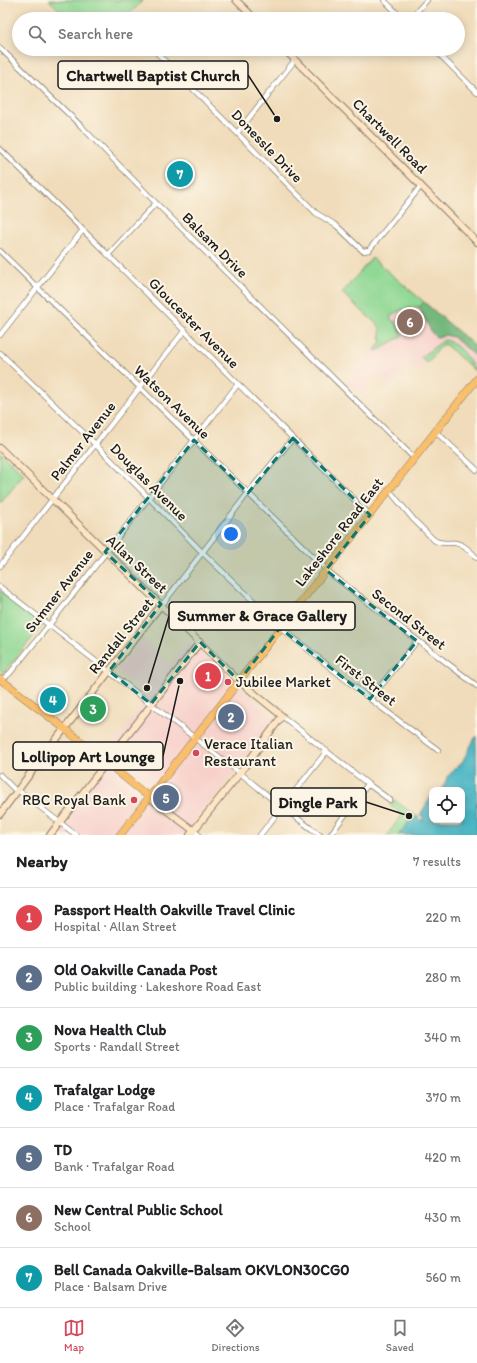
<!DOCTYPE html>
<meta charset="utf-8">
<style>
:root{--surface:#fff;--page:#f6f6f6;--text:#202124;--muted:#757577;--line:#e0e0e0;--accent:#d1495b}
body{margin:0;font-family:Itim,sans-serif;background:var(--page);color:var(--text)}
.controls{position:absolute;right:12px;bottom:12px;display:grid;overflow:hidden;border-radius:8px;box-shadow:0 2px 10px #0003}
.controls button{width:36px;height:36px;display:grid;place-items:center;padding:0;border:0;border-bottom:1px solid var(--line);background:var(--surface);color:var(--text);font:20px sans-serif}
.you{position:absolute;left:231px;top:534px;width:14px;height:14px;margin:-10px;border:3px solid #fff;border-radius:50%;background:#1a73e8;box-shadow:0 0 0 6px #1a73e833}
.badge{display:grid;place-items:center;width:26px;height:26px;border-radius:50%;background:var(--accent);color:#fff;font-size:13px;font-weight:700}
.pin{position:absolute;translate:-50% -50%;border:2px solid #fff;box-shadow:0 1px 4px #0006}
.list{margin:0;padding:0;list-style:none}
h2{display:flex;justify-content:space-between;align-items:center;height:52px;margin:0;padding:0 16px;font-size:17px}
h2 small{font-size:13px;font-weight:400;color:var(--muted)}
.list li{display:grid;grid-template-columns:26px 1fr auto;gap:12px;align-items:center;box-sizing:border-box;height:60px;padding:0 16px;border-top:1px solid var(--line)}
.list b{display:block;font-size:15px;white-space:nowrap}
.list p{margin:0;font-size:13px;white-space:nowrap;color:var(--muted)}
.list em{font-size:13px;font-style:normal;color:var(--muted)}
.icon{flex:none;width:22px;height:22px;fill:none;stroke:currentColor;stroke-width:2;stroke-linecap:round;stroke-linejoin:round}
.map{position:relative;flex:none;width:477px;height:835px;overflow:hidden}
.search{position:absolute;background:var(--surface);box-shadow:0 2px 10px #0003;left:12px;right:12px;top:12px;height:44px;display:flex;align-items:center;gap:10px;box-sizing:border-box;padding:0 14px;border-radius:22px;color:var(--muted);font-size:15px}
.sheet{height:472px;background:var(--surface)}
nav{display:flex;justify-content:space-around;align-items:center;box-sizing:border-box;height:56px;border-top:1px solid var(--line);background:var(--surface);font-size:11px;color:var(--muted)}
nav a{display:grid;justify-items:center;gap:2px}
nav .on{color:var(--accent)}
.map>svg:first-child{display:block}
.built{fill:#f7d0ca}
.green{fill:#90d894;stroke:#567a58}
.forest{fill:#74b87e;stroke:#486a4d}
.water{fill:#48b5c4;stroke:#326870}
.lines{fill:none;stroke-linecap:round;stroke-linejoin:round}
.street-casing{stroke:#867c6b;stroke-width:6}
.secondary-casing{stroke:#867c6b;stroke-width:8}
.primary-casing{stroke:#867c6b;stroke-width:8}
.street{stroke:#fff;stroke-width:4.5}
.secondary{stroke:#fde5c5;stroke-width:6}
.primary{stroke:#f9bf6d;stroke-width:7}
.marked{fill:#0f766e;fill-opacity:0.2;stroke:#0f766e;stroke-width:3;stroke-dasharray:8 5;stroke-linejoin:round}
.poi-dot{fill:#d1495b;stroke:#fcf5e5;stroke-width:1.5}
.labels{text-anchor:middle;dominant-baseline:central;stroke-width:4;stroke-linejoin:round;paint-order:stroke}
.street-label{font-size:15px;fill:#1c1c1c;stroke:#fcf5e5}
.poi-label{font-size:15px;fill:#1c1c1c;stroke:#fcf5e5;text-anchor:start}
.leader{fill:none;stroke:#1c1c1c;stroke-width:1.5}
.callout-dot{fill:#1c1c1c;stroke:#fcf5e5;stroke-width:1.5}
.callout{fill:#fcf5e5;stroke:#1c1c1c;stroke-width:1.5}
.callout-label{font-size:16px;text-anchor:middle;font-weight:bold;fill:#1c1c1c}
</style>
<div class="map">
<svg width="477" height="835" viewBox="0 0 477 835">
<rect width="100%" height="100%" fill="#fcf5e5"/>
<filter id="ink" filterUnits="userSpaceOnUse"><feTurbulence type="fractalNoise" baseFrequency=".025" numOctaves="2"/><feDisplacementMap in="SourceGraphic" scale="8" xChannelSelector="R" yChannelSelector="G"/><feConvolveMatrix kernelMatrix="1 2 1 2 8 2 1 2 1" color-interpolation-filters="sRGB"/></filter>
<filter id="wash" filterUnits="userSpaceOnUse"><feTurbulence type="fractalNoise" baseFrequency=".012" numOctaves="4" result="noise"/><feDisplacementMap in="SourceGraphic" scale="16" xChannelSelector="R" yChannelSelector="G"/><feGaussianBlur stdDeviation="0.9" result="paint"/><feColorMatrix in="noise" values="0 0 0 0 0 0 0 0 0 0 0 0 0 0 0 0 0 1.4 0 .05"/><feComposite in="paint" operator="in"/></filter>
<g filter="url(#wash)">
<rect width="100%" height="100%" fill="#f0dcba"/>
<path class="built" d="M 372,258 L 477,348 L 477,368 L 475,371 L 444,343 L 419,372 L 410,365 L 391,387 L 378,376 L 361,396 L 346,383 L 381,342 L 380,328 L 342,293 Z
M 143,639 L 170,665 L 190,640 L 275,719 L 185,835 L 50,835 L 147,697 L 116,671 Z"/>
<path class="green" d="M 49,0 L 143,0 L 125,19 L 68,19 Z
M 372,258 L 424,302 L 419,307 L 413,307 L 404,311 L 402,309 L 390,317 L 393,322 L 395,321 L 401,332 L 402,336 L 379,350 L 375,350 L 381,342 L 380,327 L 342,293 Z
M 444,340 C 455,340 471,361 475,371 L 444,343 L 427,363 L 421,357 Z
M 0,452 L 24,474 L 0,504 Z
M 0,590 L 43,625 L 3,673 L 0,670 Z
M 394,800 L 418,817 L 410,820 L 399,835 L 387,835 L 402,815 L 390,805 Z"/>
<path class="forest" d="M 424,302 L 477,348 L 477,357 L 453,337 L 445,335 L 439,338 L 435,336 L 432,333 L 419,307 Z"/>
<path class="water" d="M 476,736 L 477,835 L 399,835 L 411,820 L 418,817 L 423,822 L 422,819 L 424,817 L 420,815 L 432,795 L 432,820 L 462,820 L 462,790 L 442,790 L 447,778 L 456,767 L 461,764 Z"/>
</g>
<g filter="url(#ink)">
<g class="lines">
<defs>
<path id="street" d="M 384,0 L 403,19
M 410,19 L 427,0
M 0,48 L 81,126 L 156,203 L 414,458
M 153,49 L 237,133 L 316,213 L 337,226 L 363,251 L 369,250 L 421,186
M 434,49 L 477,92
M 237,133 L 295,60
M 0,149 L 83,230 L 370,515
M 0,251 L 331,574 L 477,686
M 108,255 L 156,203
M 0,335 L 83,230
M 0,353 L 93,442 L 149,498 L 202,552 L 285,631 L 370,699 L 438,750
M 435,431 L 477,470
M 389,490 L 414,520 L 434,540 C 442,545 448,542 456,543 C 465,545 471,552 477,558
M 0,566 L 185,330
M 0,587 L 240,773 L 282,807 L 320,835
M 162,605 L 248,493 L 293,438
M 1,681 L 10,673 L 49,625 L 238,384
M 370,699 L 417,641
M 282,716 L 368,784 L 390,800
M 0,775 L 17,792
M 18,790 L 76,835
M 193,830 L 199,835
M 260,835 L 327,751
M 330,835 L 368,784"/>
<path id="secondary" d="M 236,0 L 255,19
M 284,49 L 477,242
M 0,448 L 239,681 L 282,716 L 240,773 L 190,835
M 150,798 L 193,830
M 0,814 L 41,759 L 157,610 L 162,605
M 50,835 L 200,642"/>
<path id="primary" d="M 0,679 L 64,728 L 150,798
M 120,835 L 281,627 L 477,379"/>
</defs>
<use href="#street" class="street-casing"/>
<use href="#secondary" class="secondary-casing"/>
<use href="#primary" class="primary-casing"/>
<use href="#street" class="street"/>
<use href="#secondary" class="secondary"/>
<use href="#primary" class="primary"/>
</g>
</g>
<path class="marked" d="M 293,438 L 370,515 L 326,570 L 417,641 L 370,699 L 280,628 L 239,681 L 200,642 L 151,704 L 109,671 L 161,604 L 105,552 L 194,440 L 248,493 Z"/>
<g class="poi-dot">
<circle cx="228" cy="682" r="4"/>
<circle cx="196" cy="753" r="4"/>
<circle cx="134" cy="800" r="4"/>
</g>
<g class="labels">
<g class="street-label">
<text transform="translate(390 136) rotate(45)">Chartwell Road</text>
<text transform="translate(267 146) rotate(46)">Donessle Drive</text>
<text transform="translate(215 245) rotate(45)">Balsam Drive</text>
<text transform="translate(194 323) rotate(45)">Gloucester Avenue</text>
<text transform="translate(172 402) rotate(44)">Watson Avenue</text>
<text transform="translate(83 441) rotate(-52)">Palmer Avenue</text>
<text transform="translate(149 482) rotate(45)">Douglas Avenue</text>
<text transform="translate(339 532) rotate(-52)">Lakeshore Road East</text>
<text transform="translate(137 564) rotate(43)">Allan Street</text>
<text transform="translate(59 591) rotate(-52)">Sumner Avenue</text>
<text transform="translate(409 619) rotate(38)">Second Street</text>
<text transform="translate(121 636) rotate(-51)">Randall Street</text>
<text transform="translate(366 680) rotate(38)">First Street</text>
</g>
<g class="poi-label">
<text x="236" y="682">Jubilee Market</text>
<text x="204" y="744">Verace Italian<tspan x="204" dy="17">Restaurant</tspan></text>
<text x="126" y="800" text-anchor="end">RBC Royal Bank</text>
</g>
</g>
<path class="leader" d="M277 119L248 75M147 688L169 616M180 681L163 756M409 816L366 802"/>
<g class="callout-dot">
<circle cx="277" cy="119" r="4"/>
<circle cx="147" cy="688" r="4"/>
<circle cx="180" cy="681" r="4"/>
<circle cx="409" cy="816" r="4"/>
</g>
<g class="callout">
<rect x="58" y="61" width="190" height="28" rx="4"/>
<rect x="169" y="602" width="186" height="28" rx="4"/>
<rect x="13" y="742" width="150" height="28" rx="4"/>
<rect x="271" y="788" width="95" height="28" rx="4"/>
</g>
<g class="callout-label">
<text x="153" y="81">Chartwell Baptist Church</text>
<text x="262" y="621">Summer &amp; Grace Gallery</text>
<text x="88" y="762">Lollipop Art Lounge</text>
<text x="318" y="808">Dingle Park</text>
</g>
</svg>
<div class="controls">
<button><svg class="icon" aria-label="locate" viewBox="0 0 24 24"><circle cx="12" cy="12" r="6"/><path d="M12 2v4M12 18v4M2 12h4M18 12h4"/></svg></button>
</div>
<div class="you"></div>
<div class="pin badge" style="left:208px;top:676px;background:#e0444e">1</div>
<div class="pin badge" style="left:231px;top:717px;background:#5c6f8a">2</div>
<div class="pin badge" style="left:93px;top:709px;background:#2e9e5b">3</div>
<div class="pin badge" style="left:53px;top:700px;background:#0f9aa8">4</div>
<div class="pin badge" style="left:166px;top:798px;background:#5c6f8a">5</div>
<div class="pin badge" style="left:410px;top:322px;background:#8d6e63">6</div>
<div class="pin badge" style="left:180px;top:174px;background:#0f9aa8">7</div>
<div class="search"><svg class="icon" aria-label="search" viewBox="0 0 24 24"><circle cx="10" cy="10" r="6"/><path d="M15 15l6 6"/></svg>Search here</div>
</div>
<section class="sheet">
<h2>Nearby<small>7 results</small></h2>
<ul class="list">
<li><span class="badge" style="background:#e0444e">1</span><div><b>Passport Health Oakville Travel Clinic</b><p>Hospital · Allan Street</p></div><em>220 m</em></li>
<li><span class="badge" style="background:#5c6f8a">2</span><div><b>Old Oakville Canada Post</b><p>Public building · Lakeshore Road East</p></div><em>280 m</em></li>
<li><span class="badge" style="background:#2e9e5b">3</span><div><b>Nova Health Club</b><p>Sports · Randall Street</p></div><em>340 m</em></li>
<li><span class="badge" style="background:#0f9aa8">4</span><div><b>Trafalgar Lodge</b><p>Place · Trafalgar Road</p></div><em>370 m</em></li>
<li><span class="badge" style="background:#5c6f8a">5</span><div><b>TD</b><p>Bank · Trafalgar Road</p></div><em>420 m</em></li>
<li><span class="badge" style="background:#8d6e63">6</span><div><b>New Central Public School</b><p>School</p></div><em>430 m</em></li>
<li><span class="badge" style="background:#0f9aa8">7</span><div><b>Bell Canada Oakville-Balsam OKVLON30CG0</b><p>Place · Balsam Drive</p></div><em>560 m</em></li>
</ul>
</section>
<nav>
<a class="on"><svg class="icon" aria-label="map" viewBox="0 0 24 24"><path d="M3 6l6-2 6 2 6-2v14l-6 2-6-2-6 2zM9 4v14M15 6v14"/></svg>Map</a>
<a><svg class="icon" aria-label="directions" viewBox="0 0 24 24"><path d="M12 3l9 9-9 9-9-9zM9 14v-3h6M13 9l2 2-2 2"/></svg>Directions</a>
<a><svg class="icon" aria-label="saved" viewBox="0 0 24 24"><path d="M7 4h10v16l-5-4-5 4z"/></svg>Saved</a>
</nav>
